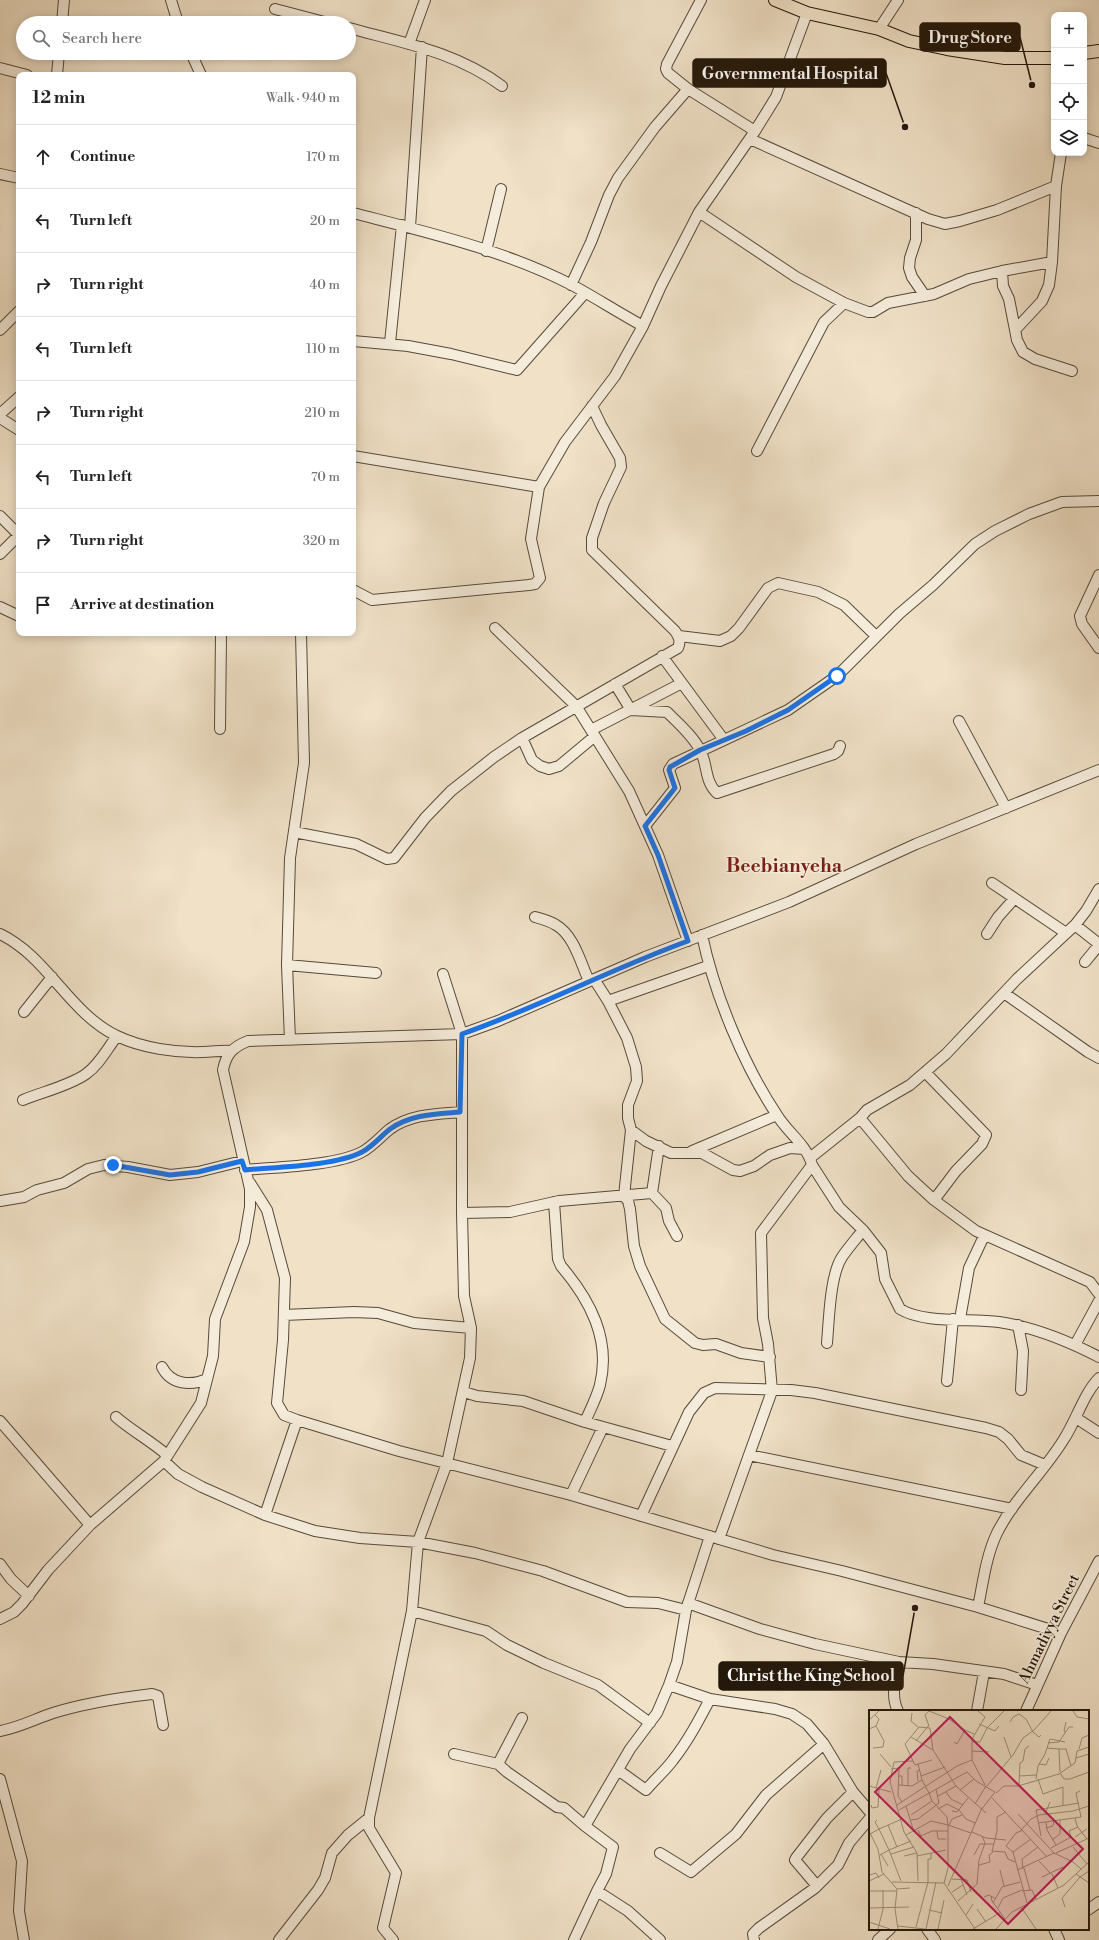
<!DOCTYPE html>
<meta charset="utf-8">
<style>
:root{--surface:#fff;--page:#f6f6f6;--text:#222;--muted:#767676;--line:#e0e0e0}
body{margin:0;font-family:"Libre Bodoni",serif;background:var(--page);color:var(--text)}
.controls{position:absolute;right:12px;top:12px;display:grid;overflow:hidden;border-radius:8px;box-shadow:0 2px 10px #0003}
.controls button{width:36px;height:36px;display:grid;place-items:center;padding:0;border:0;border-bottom:1px solid var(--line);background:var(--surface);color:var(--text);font:20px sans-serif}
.stop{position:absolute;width:12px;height:12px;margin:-9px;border:3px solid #1a73e8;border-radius:50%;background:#fff}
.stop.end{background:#1a73e8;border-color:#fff;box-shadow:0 1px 4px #0008}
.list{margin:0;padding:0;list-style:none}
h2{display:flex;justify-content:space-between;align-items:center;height:52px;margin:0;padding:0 16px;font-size:17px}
h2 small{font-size:13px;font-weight:400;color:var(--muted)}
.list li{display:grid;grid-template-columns:26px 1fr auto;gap:12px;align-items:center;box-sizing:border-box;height:64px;padding:0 16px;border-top:1px solid var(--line)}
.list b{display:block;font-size:15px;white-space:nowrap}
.list em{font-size:13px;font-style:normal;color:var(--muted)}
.icon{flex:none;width:22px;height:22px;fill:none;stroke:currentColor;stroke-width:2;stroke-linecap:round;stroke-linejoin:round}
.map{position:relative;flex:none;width:1099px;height:1940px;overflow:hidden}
.search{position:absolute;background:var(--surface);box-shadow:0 2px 10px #0003;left:16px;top:16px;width:340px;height:44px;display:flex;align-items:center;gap:10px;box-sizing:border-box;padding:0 14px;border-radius:22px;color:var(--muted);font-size:15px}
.panel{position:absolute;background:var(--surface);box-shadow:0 2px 10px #0003;left:16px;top:72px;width:340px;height:564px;border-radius:8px}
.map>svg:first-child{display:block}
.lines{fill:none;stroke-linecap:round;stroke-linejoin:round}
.minor-casing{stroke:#574a3a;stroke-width:12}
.major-casing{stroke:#24180b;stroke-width:14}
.minor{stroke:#f5ecdb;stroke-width:10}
.major{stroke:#f0e1c7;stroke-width:12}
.route{stroke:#1a73e8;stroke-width:5}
.labels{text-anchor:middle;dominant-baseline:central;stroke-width:3;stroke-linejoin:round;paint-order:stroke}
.street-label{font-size:15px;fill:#24180b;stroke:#f5ecdb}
.district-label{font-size:19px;font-weight:bold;fill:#7a1f14;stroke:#f5ecdb}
.inset-road{fill:none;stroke:#9e917c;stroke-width:1}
.view{fill:#c2185b;fill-opacity:0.15;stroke:#c2185b;stroke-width:2}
.inset-edge{fill:none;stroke:#24180b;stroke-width:2}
.leader{fill:none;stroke:#24180b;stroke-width:1.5}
.callout-dot{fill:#24180b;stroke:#f5ecdb;stroke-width:1.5}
.callout{fill:#24180b;stroke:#24180b;stroke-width:1.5}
.callout-label{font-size:16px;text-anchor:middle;font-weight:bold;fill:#fff}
</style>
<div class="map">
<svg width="1099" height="1940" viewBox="0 0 1099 1940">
<rect width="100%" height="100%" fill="#f0e1c7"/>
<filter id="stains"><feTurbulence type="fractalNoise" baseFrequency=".005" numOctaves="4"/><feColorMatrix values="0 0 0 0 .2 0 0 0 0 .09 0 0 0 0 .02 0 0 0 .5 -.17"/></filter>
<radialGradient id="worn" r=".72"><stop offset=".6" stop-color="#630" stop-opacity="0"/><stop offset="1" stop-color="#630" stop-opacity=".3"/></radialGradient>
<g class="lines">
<defs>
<path id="minor" d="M 171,0 L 178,23
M 701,0 L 667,64 L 666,69 L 668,73 L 688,89 L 755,131
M 275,9 L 328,23
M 62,23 L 64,0
M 349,28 C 404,43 456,52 502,86
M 879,29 L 898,0
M 409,44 L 425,0
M 191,53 L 201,75
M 0,68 L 27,75
M 57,75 L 59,53
M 1084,138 L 1099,143
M 750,139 L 928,219 L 945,224 L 960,221 L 997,210 L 1056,186
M 0,174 L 19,178
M 699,212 L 796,277 L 844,303 L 868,312 L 873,312 L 888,303 L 934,294 L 969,279 L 1002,271 L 1052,262
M 353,213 C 426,232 504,250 572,285 C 596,298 619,313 643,326
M 916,213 L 916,240 L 910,258 L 909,268 L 912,277 L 925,296
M 410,227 L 422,47
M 486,251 L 501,189
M 1002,271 L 1003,286 L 1009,299 L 1017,340 L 1023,352 L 1035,359 L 1072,371
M 571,285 L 591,242 L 609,195 L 618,178 L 655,127 L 688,89
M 1016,329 L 1042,301 L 1049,285 L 1052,262 L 1056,186 L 1061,153
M 0,330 L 19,311
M 353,341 L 408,346 L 451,354 L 517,370 L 585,293
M 390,343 L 402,225
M 0,414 L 19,397
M 0,418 L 19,430
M 757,451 L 824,322 L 844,303
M 353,456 L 539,487
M 0,516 L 19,535
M 0,554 L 19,535
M 1099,575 L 1080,616 L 1082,624 L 1099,648
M 353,590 L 372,600 L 529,585 L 535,584 L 540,578 L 531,539 L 539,487 L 565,442 L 615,376 L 643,326 L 661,286 L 699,212 L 755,131 L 776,97 L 807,13
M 0,607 L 19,616
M 495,628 L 576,706 L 629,791 L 658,855 L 688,941
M 679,636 L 720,641 L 731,636 L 739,628 L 768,588 L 778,583 L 818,592 L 844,605 L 876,636
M 662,656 L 724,740
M 615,684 L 631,710 L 667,712 C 678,723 693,736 700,750 C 708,764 704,781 717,793 L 834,754 L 838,751 L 840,746
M 959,721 L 1006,808
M 220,729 L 221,633
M 591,730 L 682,683
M 522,738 L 532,760 L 540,766 L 549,769 L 559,766 L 595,736
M 645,826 L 675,788 L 669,770 L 673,764 L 788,710 L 837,676 L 899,614 L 933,585 L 975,544 L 995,531 L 1029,514 L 1062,502 L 1099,501
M 294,832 L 356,844 L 387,859 L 394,858 L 425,818 L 451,791 L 494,757 L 522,738 L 678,648 C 681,641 679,637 675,631 L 592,550 L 592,538 L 604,503 L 621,467 L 620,458 L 601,425 L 592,406
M 992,883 L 1066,933
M 535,917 C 542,919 550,921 556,925 C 574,935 581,964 589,981
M 1075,925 L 1099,944
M 0,934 C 48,957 69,1013 117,1036 C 142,1048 176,1053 203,1052 C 213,1052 221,1050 231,1051
M 987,934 L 998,917 L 1014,899
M 702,935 C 714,993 744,1066 777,1115 C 787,1132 807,1145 812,1165 L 761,1233 L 763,1318 L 768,1344 L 772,1391 L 749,1455
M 1085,962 L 1099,945
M 287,965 L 376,973
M 594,979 L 608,1001 L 627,1038 L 636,1067 L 637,1081 L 628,1105 L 628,1118 L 631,1130 L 624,1196 L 628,1201 L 630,1209 L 634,1246 L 640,1266 L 665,1319 L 695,1343 L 703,1345 L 716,1344 L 741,1353 L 770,1357
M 1004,993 L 1088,1052 L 1099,1058
M 608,1001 L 708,966
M 24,1012 L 52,977
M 290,1040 L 287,965 L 290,858 L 304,763 L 301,633
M 926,1073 L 986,1135 L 982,1144 L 956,1171 L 934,1200
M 23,1100 C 42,1092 69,1086 86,1074 C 99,1065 107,1049 117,1036
M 860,1118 L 908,1176 L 934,1200 L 976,1231 L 1090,1282 L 1099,1294
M 631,1130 L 646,1141 L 671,1153 L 702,1153 L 733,1170 L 740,1171 L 754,1166 L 770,1155 L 790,1148 L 804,1149
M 692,1151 L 777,1115
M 810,1158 L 860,1118 L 867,1110 L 910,1085 L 946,1054 L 1017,979 L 1075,925 L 1086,911 L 1099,889
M 812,1165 L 839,1207 L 863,1230 L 881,1253 L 885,1279 L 900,1309 C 924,1324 971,1318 999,1322 C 1034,1327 1068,1341 1099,1357
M 245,1170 C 277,1167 335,1166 362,1152 C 373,1146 381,1136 390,1129 C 411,1114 436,1114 461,1112
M 250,1183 L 267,1210 L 285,1278 L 283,1340 L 277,1403 L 284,1415 L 297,1420 L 399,1451 L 571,1495 L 773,1555 L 842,1571 L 978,1607 L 1061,1633
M 652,1193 L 659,1146
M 0,1201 L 24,1197 L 37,1190 L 64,1183 L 88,1169 L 104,1165 L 128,1167 L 170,1175 L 198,1172 L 242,1161
M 554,1202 L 558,1259 L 561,1266 C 590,1300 611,1339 600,1385 C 597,1397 590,1410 585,1422
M 462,1213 L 510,1212 L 559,1201 L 652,1193 L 666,1208 L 669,1221 L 677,1236
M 284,1315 L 354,1312 L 378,1313 L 414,1323 L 471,1328
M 960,1319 L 969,1268 L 984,1236
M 1018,1325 L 1023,1351 L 1021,1390
M 827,1343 C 829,1320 830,1275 842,1257 C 848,1248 856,1239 863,1230
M 1075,1345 L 1099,1301
M 162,1367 C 171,1385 191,1386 207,1379
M 947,1381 L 953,1319
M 464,1392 L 477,1396 L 523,1401 L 585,1422 L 672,1446
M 116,1417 C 132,1431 151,1441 167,1455
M 1076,1418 L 1099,1433
M 0,1421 L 90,1525
M 164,1461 L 178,1474 L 202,1487 L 265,1515 L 315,1531 L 360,1538 L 418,1542 L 475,1553 L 543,1571 L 627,1602 L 658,1603 L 686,1610
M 571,1495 L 603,1427
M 265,1515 L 297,1420
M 641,1516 L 689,1412 L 704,1393 L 715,1388 L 791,1390 L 815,1393 L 986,1428 L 999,1432 L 1008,1439 L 1021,1455 L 1045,1465
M 719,1539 L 749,1455 L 1012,1509
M 0,1564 L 11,1579 L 29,1596
M 688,1603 L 760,1629 L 815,1644 L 899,1662 L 933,1664 L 1004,1674 L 1037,1685
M 978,1607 C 983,1583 986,1556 997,1533 C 1014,1499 1044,1472 1064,1439 C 1077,1419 1083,1395 1099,1378
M 412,1611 L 486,1631 L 507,1645 L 544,1663 L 598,1685 L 650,1723
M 0,1619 L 14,1612 L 22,1604 L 48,1570 L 90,1525 L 164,1461 L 201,1403 L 213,1356 L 215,1319 L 244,1242 L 250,1207 L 250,1189 L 223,1070 C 226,1054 233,1047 248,1041 L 462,1034 L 498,1021 L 645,957 L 789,902 L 916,844 L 1099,770
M 669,1685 L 710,1699 L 775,1709 L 792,1714 L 807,1724 L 824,1744 L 853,1792 L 870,1812
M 898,1711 C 890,1695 896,1679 899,1662
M 977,1711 L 984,1672
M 1026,1711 L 1061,1633 L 1099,1561
M 0,1731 C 18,1728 35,1719 53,1713 C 85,1703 118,1698 152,1694 L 158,1696 L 163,1725
M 454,1754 L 498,1764 L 507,1772 L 557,1807 L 564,1808 L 585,1826 L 613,1847 L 606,1874 L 597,1891
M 498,1764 L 522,1718
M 618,1770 L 646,1790 C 654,1780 665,1771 673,1760 C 688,1741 699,1720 710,1699
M 0,1779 L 22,1861 L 19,1911 L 24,1940
M 369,1818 L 369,1828 L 396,1873 L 383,1928 L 393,1940
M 585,1826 L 630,1749 L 657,1713 L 669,1685 L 677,1662 L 686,1610 L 710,1536
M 660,1853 L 691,1872 L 736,1834 L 766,1795 L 824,1744
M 817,1886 L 795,1860 L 796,1858 L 827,1818 L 853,1792
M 1088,1910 L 1099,1902
M 927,1929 L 935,1940
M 1054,1929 L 1059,1940
M 279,1940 L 318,1890 L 325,1878 L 332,1853 L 348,1835 L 369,1818 L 412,1611 L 418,1542 L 447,1463 L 470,1358 L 471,1328 L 464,1296 L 462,1213 L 462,1034 L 443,974
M 574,1940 L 597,1891 L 628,1911 L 660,1940
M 754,1940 L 753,1934 L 759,1928 L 815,1888 L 838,1865 L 849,1843 L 870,1818
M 878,1940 L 890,1929"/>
<path id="major" d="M 775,0 L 807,13 L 879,29 L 909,41 L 947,49 L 1005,58 L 1054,58
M 1084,53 L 1099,51"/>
</defs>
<use href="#minor" class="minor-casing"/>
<use href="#major" class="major-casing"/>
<use href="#minor" class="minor"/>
<use href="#major" class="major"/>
</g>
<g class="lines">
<path class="route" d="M 113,1165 L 170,1175 L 198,1172 L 242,1161 L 245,1170 C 276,1167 335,1166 362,1152 C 373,1146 381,1136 390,1129 C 411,1114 436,1114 460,1112 L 462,1034 C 539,1007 611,969 688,941 L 658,855 L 645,826 L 675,788 L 669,770 L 670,767 L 700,750 L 746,731 L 788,710 L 837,676"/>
</g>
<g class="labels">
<g class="street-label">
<text transform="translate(1049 1629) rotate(-64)">Ahmadiyya Street</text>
</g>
<g class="district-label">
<text x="784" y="866">Beebianyeha</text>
</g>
</g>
<g transform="translate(869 1710)">
<rect width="220" height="220" fill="#f0e1c7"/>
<path class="inset-road" d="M 60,1 L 80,9 L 96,20M 60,1 L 56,5 L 60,16M 109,1 L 116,7 L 103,29 L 103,50 L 116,75M 204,1 L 208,7 L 220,9M 43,3 L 42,11 L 49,17M 6,5 L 10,9 L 7,16M 0,10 L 10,1M 141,12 L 144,7 L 150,4 L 157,9 L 164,22 L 170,27 L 172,25M 197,12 L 195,21 L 197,23M 110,14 L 126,21 L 130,16M 0,19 L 7,16 L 15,31 L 14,37 L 4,38M 42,27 L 64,40M 135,27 L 142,47M 47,31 L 60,15M 85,32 L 88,34 L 96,20 L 105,24M 103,32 L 111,32 L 118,18 L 135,1M 179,33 L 190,32 L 200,17 L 204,17M 178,38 L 190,39 L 191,62M 190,39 L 197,39 L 202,56M 210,39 L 213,28 L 220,25M 103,41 L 120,42M 11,44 L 22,57M 207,48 L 220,44M 44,51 L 46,55 L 63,50M 49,54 L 53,70 L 60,83M 170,54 L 177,55 L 180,48M 22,59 L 30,58 L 29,86 L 33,92M 191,63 L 195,69 L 201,69 L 220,62M 29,66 L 33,66 L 33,75M 52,66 L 76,57M 150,66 L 167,65M 167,69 L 169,56 L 176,44 L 181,29 L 196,32M 169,69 L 174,84 L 194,77 L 194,95M 49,71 L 48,61 L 51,60M 30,75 L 43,76 L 53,70M 150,75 L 151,53 L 154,51 L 156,39 L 160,36M 0,76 L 22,82M 39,76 L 39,58 L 42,58M 57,76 L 88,56 L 103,50M 118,76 L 144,45 L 154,28 L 165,20 L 182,1M 7,78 L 12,60M 91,80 L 105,69M 77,82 L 82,89 L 94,95M 127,83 L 135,76 L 149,76 L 190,64 L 206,53 L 208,41 L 220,37M 69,86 L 87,76M 123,88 L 178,147M 63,91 L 78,107 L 79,115 L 79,158 L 75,173M 106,94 L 117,76M 2,95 L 3,98 L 9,97 L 10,79M 28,95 L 57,76M 37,96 L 45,122M 69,99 L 78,94 L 90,100 L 97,109 L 106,113M 30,100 L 98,62 L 107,71 L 126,82 L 112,100 L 79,176M 83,101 L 88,102 L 99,88M 137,102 L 128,107 L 128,121 L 123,141 L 136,142 L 139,149 L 146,152M 149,104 L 185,143M 176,104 L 181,92M 42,105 L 63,91 L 60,83M 206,108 L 208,116 L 218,129M 42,110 L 49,109 L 70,93 L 67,79M 177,112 L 178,120 L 187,135M 169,113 L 212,107 L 207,83 L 211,81M 19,115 L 28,137M 79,115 L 102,123M 80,115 L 83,109 L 93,105M 177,118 L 184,116 L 185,110M 153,119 L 162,109 L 170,105 L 204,101 L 220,96M 49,120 L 52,126 L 63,121 L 79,121M 154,120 L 147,123 L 137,136 L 144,142 L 158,193M 0,121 L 9,139 L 13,162 L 28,179 L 26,199 L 29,219M 68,121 L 69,129 L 77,129M 103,122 L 117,128 L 137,130M 1,124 L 10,119 L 6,112 L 8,110M 37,125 L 62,111 L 79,115M 172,126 L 167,100 L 210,93M 206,127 L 218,119M 183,130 L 191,124 L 191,110M 204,137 L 218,154M 182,138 L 202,127 L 200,121 L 209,117M 144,142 L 162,129M 187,143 L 220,128M 12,144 L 19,156M 22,144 L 45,137M 11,145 L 20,140 L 10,119 L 33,109M 105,145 L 111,134 L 125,134M 35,146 L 48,143M 48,146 L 77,140M 170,151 L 182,164M 110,155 L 121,152 L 120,145 L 124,142M 155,158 L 161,180M 154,159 L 153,149 L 169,137M 131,160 L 135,176M 148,160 L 185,143 L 204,152 L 212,159M 183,164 L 189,178M 207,164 L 220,173M 0,165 L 7,163 L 10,168M 173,167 L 194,157M 83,169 L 98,170 L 102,182M 92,169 L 98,185M 0,171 L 15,164M 32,171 L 20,140 L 42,131M 49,171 L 48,143 L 35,122 L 21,72 L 25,52 L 44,51 L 36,34 L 50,17 L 61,18 L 64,40 L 87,76 L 117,103M 23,172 L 75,173 L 106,219M 28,179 L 41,178M 0,181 L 28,181M 153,181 L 163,180 L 167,189M 83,182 L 94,175M 122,186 L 123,191 L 136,209M 115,187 L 120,185 L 127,189M 89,191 L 108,174 L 110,150 L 116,133 L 113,126M 124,193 L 133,177 L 151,172M 152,197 L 167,219M 196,197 L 193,188 L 211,167 L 220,161M 0,198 L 40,197M 129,198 L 134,188 L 153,180M 108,199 L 117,212M 60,200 L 73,203M 97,205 L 104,194M 0,212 L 21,219M 29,216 L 56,219M 47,217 L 59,172 L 59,149 L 62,149 L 62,143M 9,219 L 14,199 L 14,180M 57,219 L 67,172M 69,219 L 75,190M 104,219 L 132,202M 127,219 L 143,202 L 195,175 L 220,152"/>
<path class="view" d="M 81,7 L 214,139 L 139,214 L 6,82 Z"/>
<rect width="220" height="220" class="inset-edge"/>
</g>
<path class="leader" d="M1032 85L1020 37M905 127L886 73M915 1608L903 1676"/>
<g class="callout-dot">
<circle cx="1032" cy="85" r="4"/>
<circle cx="905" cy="127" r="4"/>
<circle cx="915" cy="1608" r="4"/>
</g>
<g class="callout">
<rect x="920" y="23" width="100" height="28" rx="4"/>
<rect x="693" y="59" width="193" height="28" rx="4"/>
<rect x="719" y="1662" width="184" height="28" rx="4"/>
</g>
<g class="callout-label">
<text x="970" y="43">Drug Store</text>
<text x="790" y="79">Governmental Hospital</text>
<text x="811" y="1681">Christ the King School</text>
</g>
<rect width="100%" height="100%" filter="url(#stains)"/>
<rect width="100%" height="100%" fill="url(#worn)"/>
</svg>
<div class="controls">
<button>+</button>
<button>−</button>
<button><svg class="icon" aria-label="locate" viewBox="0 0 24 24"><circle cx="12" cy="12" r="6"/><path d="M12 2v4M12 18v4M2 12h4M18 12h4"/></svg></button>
<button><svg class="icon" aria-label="layers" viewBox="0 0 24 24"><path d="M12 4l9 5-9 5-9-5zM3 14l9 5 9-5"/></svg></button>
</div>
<div class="stop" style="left:837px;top:676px"></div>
<div class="stop end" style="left:113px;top:1165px"></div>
<div class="search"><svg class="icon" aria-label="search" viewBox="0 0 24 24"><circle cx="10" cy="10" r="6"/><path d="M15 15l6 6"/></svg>Search here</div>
<section class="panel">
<h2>12 min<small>Walk · 940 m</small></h2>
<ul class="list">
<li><svg class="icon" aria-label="ahead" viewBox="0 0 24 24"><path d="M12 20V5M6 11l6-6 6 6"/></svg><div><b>Continue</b></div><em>170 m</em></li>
<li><svg class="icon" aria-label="left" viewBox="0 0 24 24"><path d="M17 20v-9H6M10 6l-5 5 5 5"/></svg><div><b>Turn left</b></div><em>20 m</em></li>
<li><svg class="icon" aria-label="right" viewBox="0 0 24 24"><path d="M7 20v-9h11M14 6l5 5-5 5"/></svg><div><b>Turn right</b></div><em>40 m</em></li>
<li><svg class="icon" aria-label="left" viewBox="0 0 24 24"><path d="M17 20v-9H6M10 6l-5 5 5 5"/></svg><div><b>Turn left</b></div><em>110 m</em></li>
<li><svg class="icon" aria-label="right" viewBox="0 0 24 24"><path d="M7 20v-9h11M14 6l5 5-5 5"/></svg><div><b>Turn right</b></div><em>210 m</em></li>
<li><svg class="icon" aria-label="left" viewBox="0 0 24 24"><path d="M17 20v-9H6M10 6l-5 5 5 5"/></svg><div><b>Turn left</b></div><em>70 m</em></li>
<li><svg class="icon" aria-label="right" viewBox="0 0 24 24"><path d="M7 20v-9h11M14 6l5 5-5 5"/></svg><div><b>Turn right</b></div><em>320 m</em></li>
<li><svg class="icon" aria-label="arrive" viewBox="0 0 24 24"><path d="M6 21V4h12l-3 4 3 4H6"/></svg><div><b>Arrive at destination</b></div></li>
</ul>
</section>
</div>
